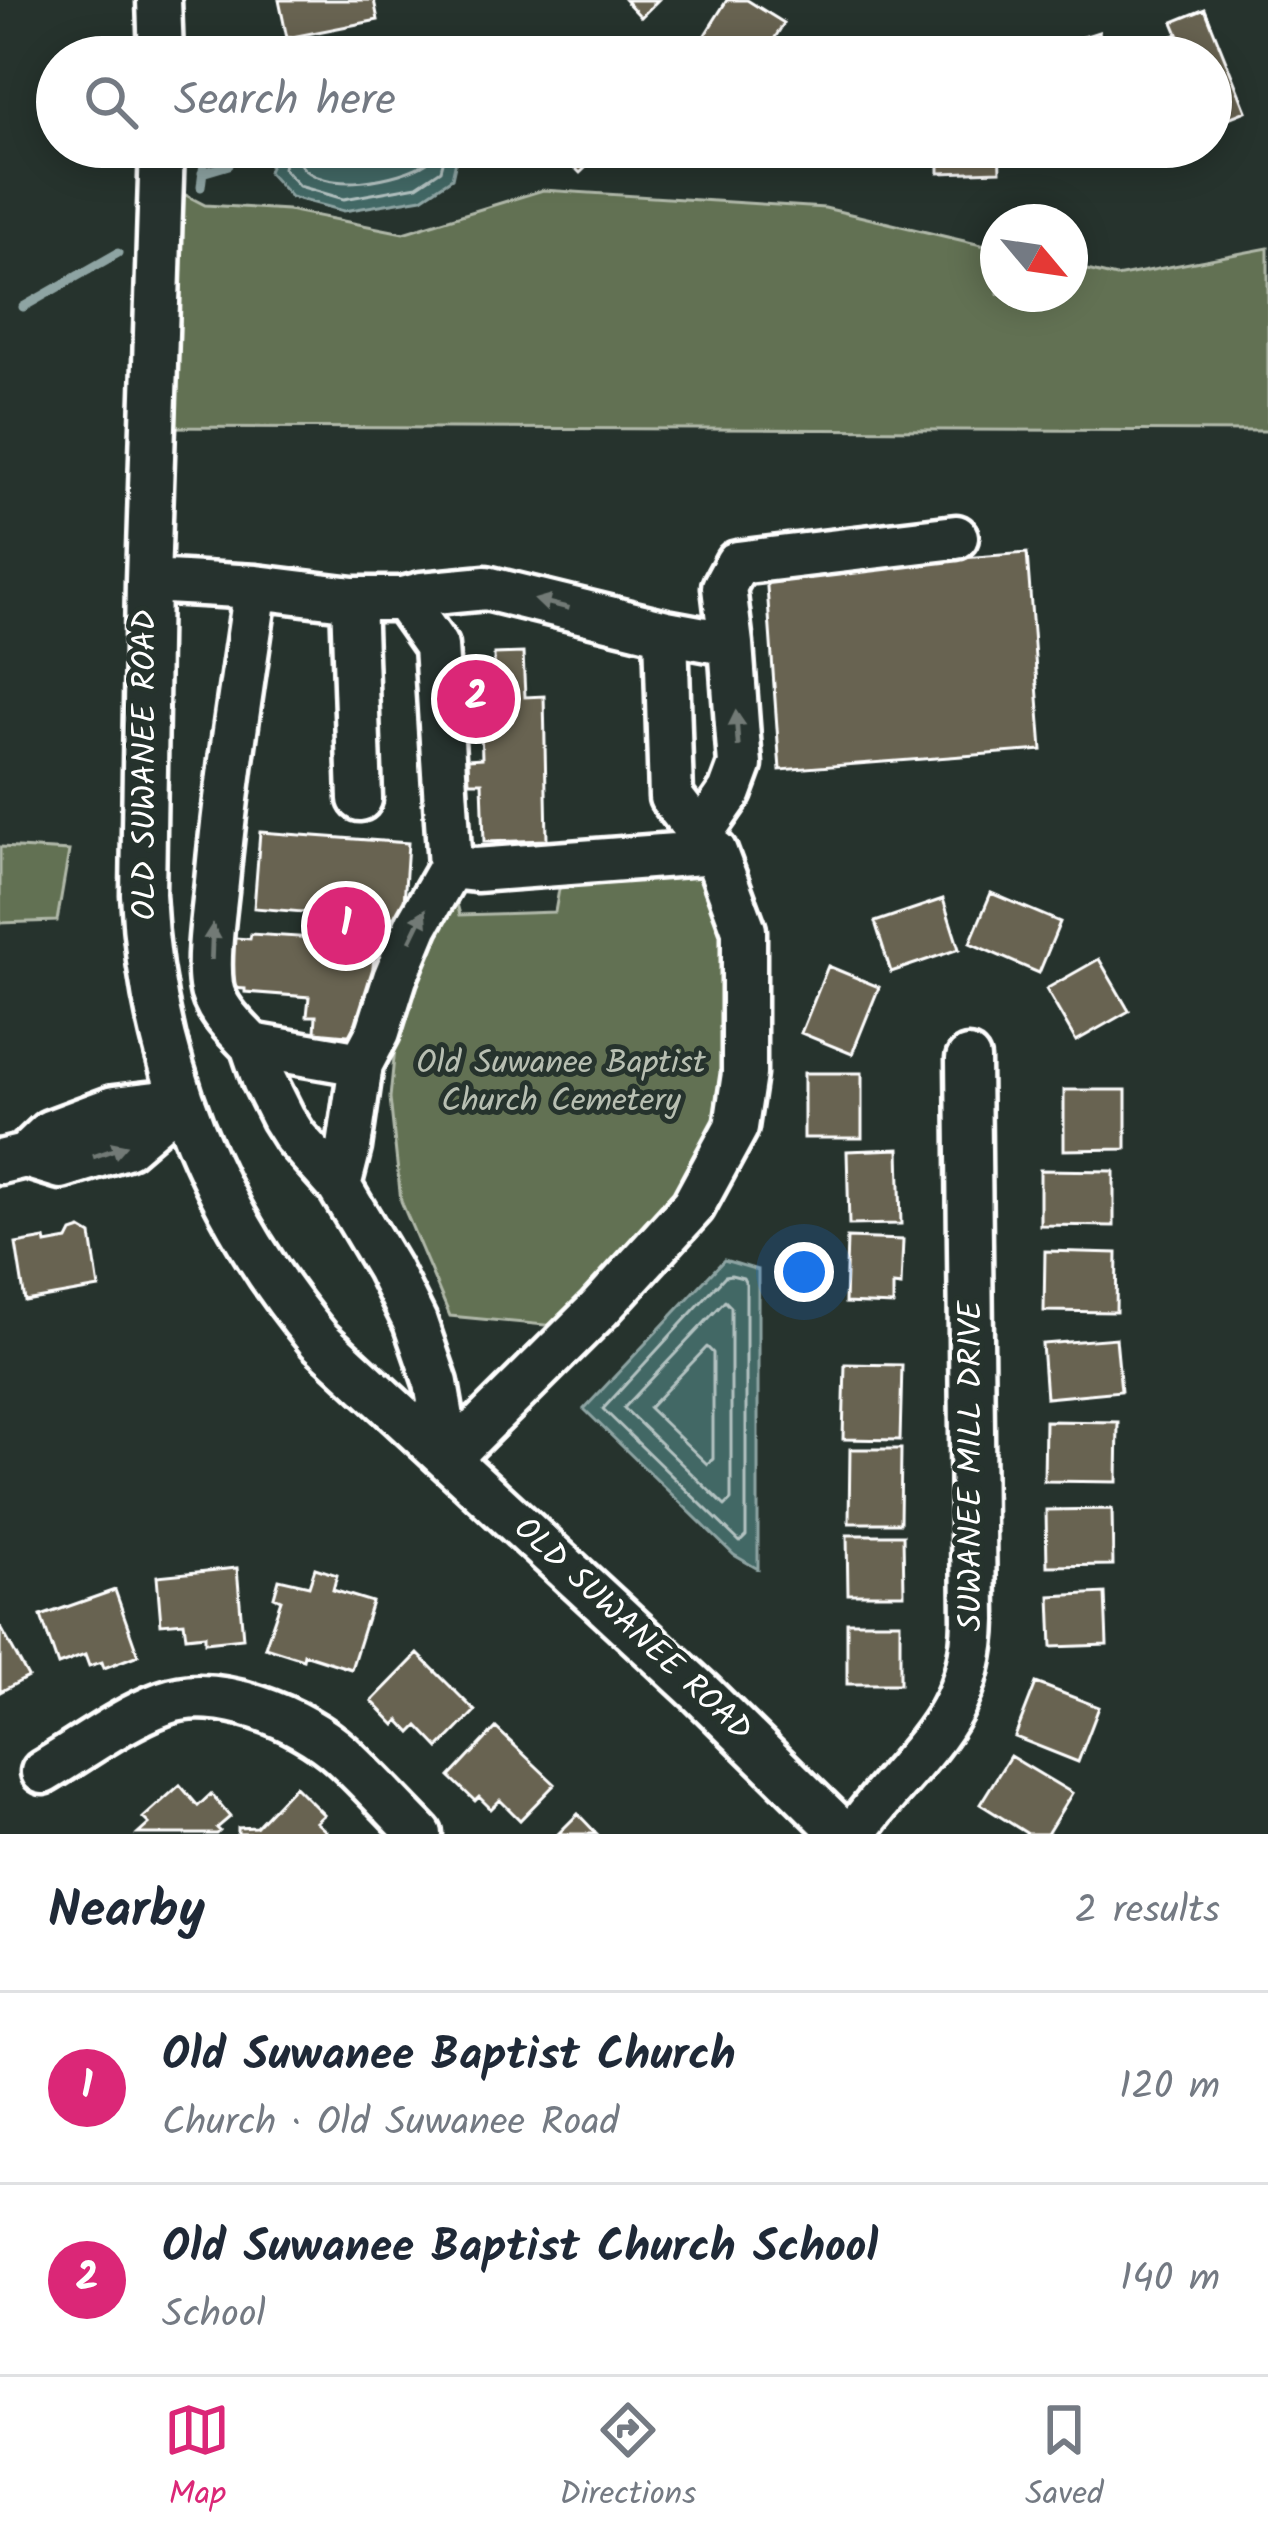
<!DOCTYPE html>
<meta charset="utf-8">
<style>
:root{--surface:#fff;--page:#f6f6f7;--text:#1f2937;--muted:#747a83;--line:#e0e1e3;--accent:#db2777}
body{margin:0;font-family:Kalam,sans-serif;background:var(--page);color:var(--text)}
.compass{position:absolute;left:980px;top:204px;width:108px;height:108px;border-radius:50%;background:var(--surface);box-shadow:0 6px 30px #0003;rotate:119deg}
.you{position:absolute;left:804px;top:1272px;width:42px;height:42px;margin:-30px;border:9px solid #fff;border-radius:50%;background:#1a73e8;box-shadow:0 0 0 18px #1a73e833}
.badge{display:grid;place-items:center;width:78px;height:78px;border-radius:50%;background:var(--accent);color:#fff;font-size:39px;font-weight:700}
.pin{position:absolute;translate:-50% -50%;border:6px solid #fff;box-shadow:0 3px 12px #0006}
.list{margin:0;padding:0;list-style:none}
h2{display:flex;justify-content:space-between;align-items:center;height:156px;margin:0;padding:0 48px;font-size:51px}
h2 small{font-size:39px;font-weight:400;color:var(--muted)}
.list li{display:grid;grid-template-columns:78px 1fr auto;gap:36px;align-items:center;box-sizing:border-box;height:192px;padding:0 48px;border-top:3px solid var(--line)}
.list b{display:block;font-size:45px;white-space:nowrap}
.list p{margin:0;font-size:39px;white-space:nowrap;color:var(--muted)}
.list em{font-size:39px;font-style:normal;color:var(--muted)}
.icon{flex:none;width:66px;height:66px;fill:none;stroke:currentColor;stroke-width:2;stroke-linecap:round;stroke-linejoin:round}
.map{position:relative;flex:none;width:1268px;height:1834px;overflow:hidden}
.search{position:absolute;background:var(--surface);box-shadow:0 6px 30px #0003;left:36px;right:36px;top:36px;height:132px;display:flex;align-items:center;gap:30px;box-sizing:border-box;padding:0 42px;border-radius:66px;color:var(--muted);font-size:45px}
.sheet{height:540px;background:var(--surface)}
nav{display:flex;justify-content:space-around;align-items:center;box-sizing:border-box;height:168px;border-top:3px solid var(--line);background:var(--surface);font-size:33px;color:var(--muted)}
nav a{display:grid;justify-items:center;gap:6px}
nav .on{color:var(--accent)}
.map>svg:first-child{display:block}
.green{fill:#627153;stroke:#b0b8a9;stroke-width:3}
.water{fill:#426765;stroke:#8ea4a3;stroke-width:3}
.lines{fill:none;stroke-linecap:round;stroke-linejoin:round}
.shore{stroke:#b3c2c1;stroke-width:3}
.stream{stroke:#8ea4a3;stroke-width:9}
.building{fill:#686351;stroke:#fff;stroke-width:3}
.minor-casing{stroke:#fff;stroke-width:51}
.minor{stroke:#26332d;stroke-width:42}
.oneway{fill:#727a76}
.labels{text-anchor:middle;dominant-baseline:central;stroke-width:10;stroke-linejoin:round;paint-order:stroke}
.street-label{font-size:33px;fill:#fff;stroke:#26332d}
.park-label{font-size:33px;fill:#b8bfb2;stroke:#26332d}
</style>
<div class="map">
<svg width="1268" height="1834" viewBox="0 0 1268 1834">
<rect width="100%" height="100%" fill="#26332d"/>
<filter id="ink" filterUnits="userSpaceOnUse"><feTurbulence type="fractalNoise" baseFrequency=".00833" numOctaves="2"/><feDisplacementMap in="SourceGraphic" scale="24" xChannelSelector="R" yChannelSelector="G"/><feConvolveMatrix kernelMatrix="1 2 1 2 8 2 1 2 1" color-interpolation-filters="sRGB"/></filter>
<g filter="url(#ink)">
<path class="green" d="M 151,177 L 205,205 L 288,210 L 403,233 L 543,190 L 825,208 L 998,249 L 998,294 L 1070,294 L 1070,266 L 1116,277 L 1268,248 L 1268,431 L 152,427 Z
M 0,847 L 69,851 L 57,921 L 0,923 Z
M 700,863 L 736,937 L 719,1144 L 566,1327 L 450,1316 L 401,1201 L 390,1098 L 399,1007 L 453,889 L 460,915 L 555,912 L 561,878 Z"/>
<path class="water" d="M 277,147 L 459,147 L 452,178 L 422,198 L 344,211 L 291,197 L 268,172 Z
M 724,1260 L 758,1270 L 758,1569 L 734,1555 L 584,1409 Z"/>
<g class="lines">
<path class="shore" d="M 287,147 L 283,168 L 299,186 L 344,199 L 417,186 L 441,170 L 447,147
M 302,147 L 300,164 C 321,195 400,180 427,162 L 431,147
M 731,1275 L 743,1278 L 746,1284 L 746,1536 L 740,1542 L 603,1409 L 725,1276 Z
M 725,1301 L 731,1307 L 731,1500 L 725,1506 L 624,1408 Z
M 707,1347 L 713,1353 L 713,1459 L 707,1464 L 649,1408 Z"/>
<path class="stream" d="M 202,173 L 229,165
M 201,187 L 206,147
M 23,307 L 118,253"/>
</g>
<path class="building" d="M 279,0 L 374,0 L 378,20 L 287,38 Z
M 625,0 L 658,0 L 641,17 Z
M 727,0 L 747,0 L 784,23 L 763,57 L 691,57 Z
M 1205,9 L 1246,111 L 1211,125 L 1211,57 L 1160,57 L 1154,43 L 1178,34 L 1173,22 Z
M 1099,32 L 1107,57 L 1044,57 L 1042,50 Z
M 832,44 L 873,57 L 828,57 Z
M 555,147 L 607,147 L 580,173 Z
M 815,147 L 863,147 L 858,161 Z
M 939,147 L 999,147 L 1000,171 L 939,173 Z
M 1027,553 L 1042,750 L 780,770 L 766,573 Z
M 523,653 L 525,697 L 544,696 L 547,840 L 484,842 L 482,782 L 469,782 L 468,759 L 482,758 L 480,698 L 495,698 L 494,654 Z
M 260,832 L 408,843 L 403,918 L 377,916 L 369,1020 L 359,1019 L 358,1036 L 315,1032 L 316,1016 L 307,1016 L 309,997 L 245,992 L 245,989 L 216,987 L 220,937 L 250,939 L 251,934 L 314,938 L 316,913 L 254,908 Z
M 991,893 L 1060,922 L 1039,973 L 970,943 Z
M 943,899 L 959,949 L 891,972 L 875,922 Z
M 1099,959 L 1129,1011 L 1076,1041 L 1046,989 Z
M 828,966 L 879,987 L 852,1054 L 801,1033 Z
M 804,1073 L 862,1073 L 862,1138 L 804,1138 Z
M 1064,1090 L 1126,1090 L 1126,1149 L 1064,1150 Z
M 899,1149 L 901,1224 L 849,1225 L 847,1151 Z
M 1040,1170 L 1114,1171 L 1114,1226 L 1040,1225 Z
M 81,1229 L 91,1235 L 99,1288 L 25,1301 L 16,1244 L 45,1239 L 46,1244 L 68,1240 L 72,1232 Z
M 847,1238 L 903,1240 L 901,1286 L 893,1285 L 893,1305 L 845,1303 Z
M 1045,1251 L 1117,1253 L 1116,1312 L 1044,1311 Z
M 1116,1338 L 1121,1391 L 1046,1398 L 1042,1344 Z
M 845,1364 L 902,1365 L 900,1440 L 843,1439 Z
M 1045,1421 L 1118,1422 L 1117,1482 L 1044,1481 Z
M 850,1449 L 901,1449 L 900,1523 L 849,1523 Z
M 1112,1509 L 1113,1565 L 1047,1566 L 1046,1510 Z
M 847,1535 L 903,1535 L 904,1594 L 848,1594 Z
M 237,1568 L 243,1638 L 205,1642 L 205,1635 L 186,1637 L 184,1622 L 161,1624 L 157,1576 Z
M 315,1568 L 337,1575 L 333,1590 L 372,1602 L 351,1669 L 304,1654 L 303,1659 L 265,1647 L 281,1600 L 274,1597 L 279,1579 L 309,1586 Z
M 115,1590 L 138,1655 L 104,1668 L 102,1662 L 89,1666 L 85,1655 L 58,1665 L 41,1616 Z
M 1105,1593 L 1107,1645 L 1052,1647 L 1050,1596 Z
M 847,1622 L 900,1622 L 900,1684 L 847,1684 Z
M 0,1626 L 28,1677 L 0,1692 Z
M 418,1654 L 475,1711 L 439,1748 L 418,1726 L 411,1733 L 399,1720 L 395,1725 L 372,1701 Z
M 1036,1683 L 1099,1707 L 1078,1762 L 1015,1737 Z
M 496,1728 L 555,1784 L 520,1820 L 500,1800 L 491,1809 L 479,1797 L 475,1801 L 450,1777 Z
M 1010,1756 L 1072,1793 L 1047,1834 L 1028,1834 L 980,1804 Z
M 180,1785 L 198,1806 L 211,1794 L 230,1817 L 217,1828 L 220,1831 L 217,1834 L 138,1834 L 149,1824 L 143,1818 Z
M 295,1786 L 324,1815 L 316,1822 L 329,1834 L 238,1834 L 238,1828 L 256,1827 Z
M 578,1814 L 597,1834 L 558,1834 Z"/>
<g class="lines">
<defs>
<path id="minor" d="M 159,0 L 161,57
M 162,147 L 148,581 L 143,894 C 151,1062 212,1211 319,1340 L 700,1692 L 844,1834
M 148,581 L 256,587 L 353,599 L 403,599 L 436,646 L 450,867 L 476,870 L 715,852 L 744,930 L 744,1074 L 736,1127 L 693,1206 L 599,1309 L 449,1458
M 353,599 L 360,799
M 403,599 L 422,594 L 486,588 L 666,632 L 731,644 L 740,765 L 730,792 L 700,835 L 700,853
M 666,632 L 671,797 L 700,835
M 731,644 L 724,587 L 737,563 L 956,537
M 252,1045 C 236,1028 214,1009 211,985 C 207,956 214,912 217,882 C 226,783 242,685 256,587
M 361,1064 L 378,1032 L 395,978 L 417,925 L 450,867
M 25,1156 L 50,1132 L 114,1108 L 181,1100
M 0,1162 L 25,1156 L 61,1167 L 126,1147 L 181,1100
M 339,1186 L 349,1147 L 361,1064 L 252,1045 L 264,1080 L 283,1118 L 295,1137 L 339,1186 L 388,1268 L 415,1322 L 436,1383 L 449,1458
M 43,1772 C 82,1749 121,1719 164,1703 C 217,1683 302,1718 342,1755 C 369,1780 394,1808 420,1834
M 854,1834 C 909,1756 972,1724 974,1620 L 968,1059"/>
</defs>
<use href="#minor" class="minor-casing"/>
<use href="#minor" class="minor"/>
</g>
<defs><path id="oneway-solid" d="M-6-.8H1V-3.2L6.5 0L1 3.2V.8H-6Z" transform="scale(3)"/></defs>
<g class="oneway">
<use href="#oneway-solid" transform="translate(552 604) rotate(-166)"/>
<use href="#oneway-solid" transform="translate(737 729) rotate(-94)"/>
<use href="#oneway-solid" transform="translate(418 925) rotate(-64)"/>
<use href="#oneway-solid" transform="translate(212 942) rotate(-88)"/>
<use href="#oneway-solid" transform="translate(110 1151) rotate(-19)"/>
</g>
</g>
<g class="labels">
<g class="street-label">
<text transform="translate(146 765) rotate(-90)">OLD SUWANEE ROAD</text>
<text transform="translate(972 1466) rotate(-90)">SUWANEE MILL DRIVE</text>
<text transform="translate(632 1630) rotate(43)">OLD SUWANEE ROAD</text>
</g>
<g class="park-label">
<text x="561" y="1064">Old Suwanee Baptist<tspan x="561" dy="38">Church Cemetery</tspan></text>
</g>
</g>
</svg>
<svg class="compass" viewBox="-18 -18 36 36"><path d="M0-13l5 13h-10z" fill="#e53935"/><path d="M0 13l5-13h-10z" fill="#747a83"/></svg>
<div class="you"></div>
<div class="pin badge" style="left:346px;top:926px">1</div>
<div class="pin badge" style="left:476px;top:699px">2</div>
<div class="search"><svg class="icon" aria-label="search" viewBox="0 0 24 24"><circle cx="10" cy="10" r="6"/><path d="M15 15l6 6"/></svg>Search here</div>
</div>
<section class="sheet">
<h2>Nearby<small>2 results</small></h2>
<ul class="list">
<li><span class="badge">1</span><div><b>Old Suwanee Baptist Church</b><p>Church · Old Suwanee Road</p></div><em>120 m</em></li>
<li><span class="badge">2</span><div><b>Old Suwanee Baptist Church School</b><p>School</p></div><em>140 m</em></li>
</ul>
</section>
<nav>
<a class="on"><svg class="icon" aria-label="map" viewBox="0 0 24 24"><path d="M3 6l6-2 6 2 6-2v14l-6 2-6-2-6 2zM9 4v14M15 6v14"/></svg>Map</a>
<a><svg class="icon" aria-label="directions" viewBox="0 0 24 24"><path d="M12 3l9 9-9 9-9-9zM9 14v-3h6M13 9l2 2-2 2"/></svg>Directions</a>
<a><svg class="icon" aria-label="saved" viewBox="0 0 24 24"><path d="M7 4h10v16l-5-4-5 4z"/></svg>Saved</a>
</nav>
